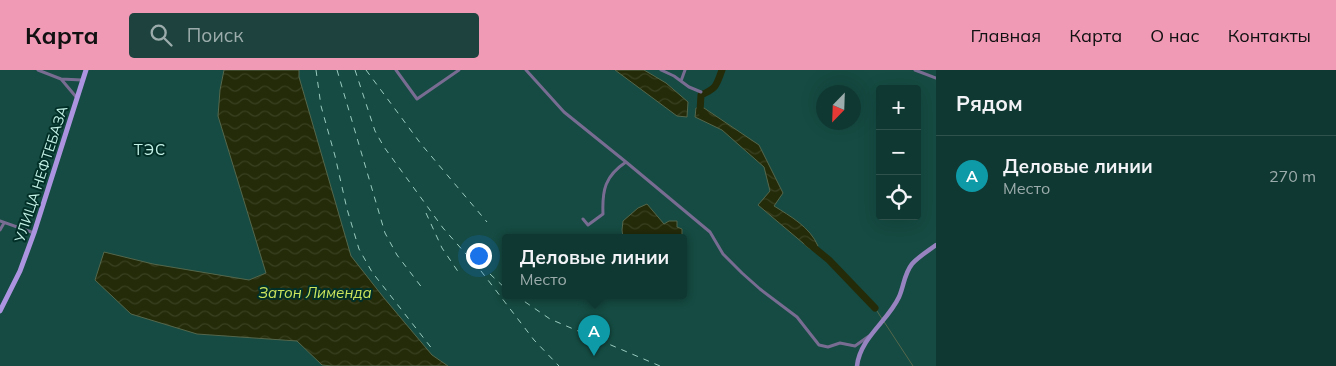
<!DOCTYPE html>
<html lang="ru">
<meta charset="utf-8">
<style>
:root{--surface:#103832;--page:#1e433e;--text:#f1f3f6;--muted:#9cacac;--line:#30524d;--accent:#f09ab6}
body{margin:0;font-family:Mulish,sans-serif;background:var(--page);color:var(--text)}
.controls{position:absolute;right:15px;top:15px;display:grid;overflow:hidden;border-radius:5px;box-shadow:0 5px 20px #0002}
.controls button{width:45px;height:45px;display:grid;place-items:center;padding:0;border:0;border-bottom:1px solid var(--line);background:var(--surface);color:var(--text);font:25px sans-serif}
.compass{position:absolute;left:816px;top:15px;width:45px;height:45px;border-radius:50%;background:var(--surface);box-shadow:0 5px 20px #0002;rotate:203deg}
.you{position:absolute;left:478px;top:185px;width:18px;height:18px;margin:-12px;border:4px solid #fff;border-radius:50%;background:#1a73e8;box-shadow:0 0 0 8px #1a73e833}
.badge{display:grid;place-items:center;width:32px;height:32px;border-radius:50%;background:var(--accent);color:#fff;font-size:16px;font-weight:700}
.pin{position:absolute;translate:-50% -41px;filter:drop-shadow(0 1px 2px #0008)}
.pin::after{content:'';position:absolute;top:26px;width:18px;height:15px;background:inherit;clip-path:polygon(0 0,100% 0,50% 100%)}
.popup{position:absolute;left:502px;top:164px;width:185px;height:65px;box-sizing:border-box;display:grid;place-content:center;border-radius:5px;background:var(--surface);filter:drop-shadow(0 1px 4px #0005);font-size:16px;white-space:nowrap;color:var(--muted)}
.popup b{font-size:19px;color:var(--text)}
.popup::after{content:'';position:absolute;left:50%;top:100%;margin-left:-10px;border:10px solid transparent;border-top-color:var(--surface)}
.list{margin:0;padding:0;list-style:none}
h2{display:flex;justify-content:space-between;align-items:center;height:65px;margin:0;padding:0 20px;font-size:21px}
h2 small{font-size:16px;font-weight:400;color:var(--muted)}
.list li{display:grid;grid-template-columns:32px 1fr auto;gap:15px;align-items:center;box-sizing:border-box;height:80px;padding:0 20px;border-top:1px solid var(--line)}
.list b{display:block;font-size:19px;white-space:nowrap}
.list p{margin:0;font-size:16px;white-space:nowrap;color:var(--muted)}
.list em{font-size:16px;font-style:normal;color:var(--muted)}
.icon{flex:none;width:28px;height:28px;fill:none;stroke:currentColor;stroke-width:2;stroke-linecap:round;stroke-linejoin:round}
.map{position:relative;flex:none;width:936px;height:296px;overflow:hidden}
header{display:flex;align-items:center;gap:30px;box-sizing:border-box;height:70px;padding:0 25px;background:var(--accent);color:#111}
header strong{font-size:24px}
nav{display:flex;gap:28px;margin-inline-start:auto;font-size:18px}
.search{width:350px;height:45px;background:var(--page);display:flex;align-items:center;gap:12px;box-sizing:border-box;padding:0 18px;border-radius:5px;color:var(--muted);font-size:19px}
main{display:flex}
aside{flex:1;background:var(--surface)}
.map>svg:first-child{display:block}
.water{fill:url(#water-waves);stroke:#54674c}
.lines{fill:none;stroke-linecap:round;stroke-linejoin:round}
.stream{stroke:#54674c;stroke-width:1}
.river{stroke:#242b09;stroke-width:7}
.street{stroke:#786c92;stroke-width:3}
.secondary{stroke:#9683bf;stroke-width:4.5}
.primary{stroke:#ad94e1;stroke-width:5}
.rail{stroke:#9bcbc0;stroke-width:1;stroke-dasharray:6 6;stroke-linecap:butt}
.labels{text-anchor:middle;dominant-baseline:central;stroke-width:4;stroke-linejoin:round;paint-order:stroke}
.street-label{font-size:14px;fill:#c4f2e7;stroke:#023028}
.neighbourhood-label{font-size:15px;letter-spacing:1px;fill:#c4f2e7;stroke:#023028}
.water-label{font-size:15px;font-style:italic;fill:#cbe55d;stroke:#023028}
</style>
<header>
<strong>Карта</strong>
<div class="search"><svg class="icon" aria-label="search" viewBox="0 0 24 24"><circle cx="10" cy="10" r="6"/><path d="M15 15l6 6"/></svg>Поиск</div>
<nav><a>Главная</a><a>Карта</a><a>О нас</a><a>Контакты</a></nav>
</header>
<main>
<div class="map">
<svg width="936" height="296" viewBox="0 0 936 296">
<defs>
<pattern id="water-waves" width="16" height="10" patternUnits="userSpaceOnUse" patternTransform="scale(1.25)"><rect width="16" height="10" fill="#242b09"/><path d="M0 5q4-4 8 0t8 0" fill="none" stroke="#384021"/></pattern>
</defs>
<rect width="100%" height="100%" fill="#154b42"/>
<path class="water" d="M 224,0 L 299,0 L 299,7 L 351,186 L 384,228 L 432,285 L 448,296 L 332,296 L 322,295 L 297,271 L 197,264 L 131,244 L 95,210 L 104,182 L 153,194 L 249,210 L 266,203 L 218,46 L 220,20 Z
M 615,0 L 644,0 L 666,13 L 688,32 L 687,47 L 677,46 Z
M 696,38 L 704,38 L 759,75 L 783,123 L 774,136 C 790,146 810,157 818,176 L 810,179 L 758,135 L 770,121 L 764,97 L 722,60 L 695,47 Z
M 647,134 L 664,154 L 669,151 L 677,151 L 677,157 L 682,159 L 682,167 L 623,167 L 622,160 L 623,151 L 638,138 Z"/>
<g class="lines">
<path class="stream" d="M 875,238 L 913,296"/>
<path class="river" d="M 705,44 L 700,41 L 701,25 C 717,18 716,16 722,0
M 807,172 L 829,190 L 875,238"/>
<path class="street" d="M 38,0 L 61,9 L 82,10
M 396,0 L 417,29 L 459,0
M 526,0 L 564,42 L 626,92
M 661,0 L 674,6 L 689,17 L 701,22
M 915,0 L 936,8
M 61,9 L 77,28
M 681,11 L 685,0
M 583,149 L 588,155 L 603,144 C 602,120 605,106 626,92 L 710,162 L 723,184 L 742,203 L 760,219 L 797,247 L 819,275 L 828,277 L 840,273 L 855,276 L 869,266
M 0,151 L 34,163
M 0,160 L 4,153"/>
<path class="secondary" d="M 857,296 C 860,268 888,251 899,227 C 904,216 904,204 912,194 C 918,187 928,181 936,175"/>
<path class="primary" d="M 0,241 L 20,201 L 34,163 L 86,0"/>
<path class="rail" d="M 316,0 L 321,36 L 335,86 L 347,139 L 359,179 L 372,202 L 433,280
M 337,0 L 385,163 L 397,185 L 423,219
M 355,0 L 375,61 L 384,77 L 443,158 L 481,201 L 534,270 L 559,296
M 366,0 L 421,74 L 487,152
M 426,143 L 442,178 L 459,203
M 490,204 L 505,218
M 515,225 L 550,249 L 660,296"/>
</g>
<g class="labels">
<g class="street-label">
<text transform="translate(41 104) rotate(-72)">УЛИЦА НЕФТЕБАЗА</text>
</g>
<g class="neighbourhood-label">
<text x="150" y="79">ТЭС</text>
</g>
<g class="water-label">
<text x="315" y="222">Затон Лименда</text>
</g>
</g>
</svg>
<div class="controls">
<button>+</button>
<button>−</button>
<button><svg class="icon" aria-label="locate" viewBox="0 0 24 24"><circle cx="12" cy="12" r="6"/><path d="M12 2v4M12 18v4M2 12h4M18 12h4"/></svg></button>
</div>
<svg class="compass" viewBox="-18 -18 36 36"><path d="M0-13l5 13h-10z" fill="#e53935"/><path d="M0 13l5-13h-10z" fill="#9cacac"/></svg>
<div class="you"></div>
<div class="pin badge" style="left:594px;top:286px;background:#0f9aa8">A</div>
<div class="popup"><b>Деловые линии</b>Место</div>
</div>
<aside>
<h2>Рядом<small></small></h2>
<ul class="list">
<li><span class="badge" style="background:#0f9aa8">A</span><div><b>Деловые линии</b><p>Место</p></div><em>270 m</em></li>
</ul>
</aside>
</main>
